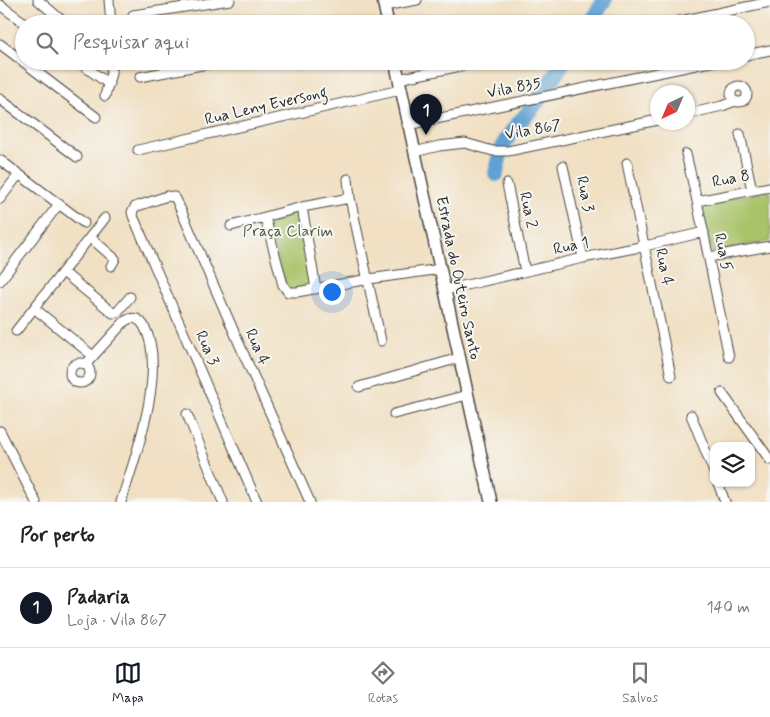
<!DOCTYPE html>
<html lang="pt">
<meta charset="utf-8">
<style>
:root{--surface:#fff;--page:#f2f2f2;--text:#222;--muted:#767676;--line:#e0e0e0;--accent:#111827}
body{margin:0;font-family:Mynerve,sans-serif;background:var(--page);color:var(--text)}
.controls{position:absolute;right:15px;bottom:15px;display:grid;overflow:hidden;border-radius:10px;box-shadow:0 1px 4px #0004}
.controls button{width:45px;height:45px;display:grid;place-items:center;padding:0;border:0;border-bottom:1px solid var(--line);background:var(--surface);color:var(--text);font:25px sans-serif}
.compass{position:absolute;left:650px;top:85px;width:45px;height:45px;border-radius:50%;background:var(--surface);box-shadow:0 1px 4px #0004;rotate:224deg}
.you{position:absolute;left:331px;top:291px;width:18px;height:18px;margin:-12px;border:4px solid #fff;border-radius:50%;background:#1a73e8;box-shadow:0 0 0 8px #1a73e833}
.badge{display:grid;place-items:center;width:32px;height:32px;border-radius:50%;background:var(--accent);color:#fff;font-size:16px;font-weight:700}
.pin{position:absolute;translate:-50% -41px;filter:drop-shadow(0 1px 2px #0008)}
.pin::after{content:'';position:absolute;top:26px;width:18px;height:15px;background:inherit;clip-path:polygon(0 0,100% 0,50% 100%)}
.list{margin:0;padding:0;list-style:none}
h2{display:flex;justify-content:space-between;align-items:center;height:65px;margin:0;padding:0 20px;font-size:21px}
h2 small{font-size:16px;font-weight:400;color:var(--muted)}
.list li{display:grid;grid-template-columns:32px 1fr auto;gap:15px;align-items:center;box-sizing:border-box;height:80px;padding:0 20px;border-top:1px solid var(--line)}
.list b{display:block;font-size:19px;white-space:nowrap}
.list p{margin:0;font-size:16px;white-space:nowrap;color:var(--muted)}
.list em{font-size:16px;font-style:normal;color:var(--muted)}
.icon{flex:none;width:28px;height:28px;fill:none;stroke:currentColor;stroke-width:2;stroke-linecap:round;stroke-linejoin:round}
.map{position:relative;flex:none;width:770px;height:502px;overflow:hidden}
.search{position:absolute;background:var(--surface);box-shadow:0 1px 4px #0004;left:15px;right:15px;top:15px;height:55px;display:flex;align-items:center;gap:12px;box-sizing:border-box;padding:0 18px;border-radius:28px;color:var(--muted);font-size:19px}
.sheet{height:145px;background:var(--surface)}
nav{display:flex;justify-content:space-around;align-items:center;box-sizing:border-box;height:70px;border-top:1px solid var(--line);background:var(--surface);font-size:14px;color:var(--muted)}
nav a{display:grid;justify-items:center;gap:2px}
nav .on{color:var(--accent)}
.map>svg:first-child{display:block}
.park{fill:#a9c369;stroke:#6a774a}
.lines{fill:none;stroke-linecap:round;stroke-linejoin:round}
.river{stroke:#60a1d3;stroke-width:16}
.minor-casing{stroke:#494642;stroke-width:11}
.tertiary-casing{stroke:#494642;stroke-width:14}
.minor{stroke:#fff;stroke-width:9}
.tertiary{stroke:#fff;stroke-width:11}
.labels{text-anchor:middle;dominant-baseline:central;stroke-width:4;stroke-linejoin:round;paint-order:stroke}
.street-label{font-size:16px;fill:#2b2b2b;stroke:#f6f6f2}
.park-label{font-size:16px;fill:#51593e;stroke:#f6f6f2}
</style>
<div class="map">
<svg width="770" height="502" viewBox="0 0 770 502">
<rect width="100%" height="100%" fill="#f6f6f2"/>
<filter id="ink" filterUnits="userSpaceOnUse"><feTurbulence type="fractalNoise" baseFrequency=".02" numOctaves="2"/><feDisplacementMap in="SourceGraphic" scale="10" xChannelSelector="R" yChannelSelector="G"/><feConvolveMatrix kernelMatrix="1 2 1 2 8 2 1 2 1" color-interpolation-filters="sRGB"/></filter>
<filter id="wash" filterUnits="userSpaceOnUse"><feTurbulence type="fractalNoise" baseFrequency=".0096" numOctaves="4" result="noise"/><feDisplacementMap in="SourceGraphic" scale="20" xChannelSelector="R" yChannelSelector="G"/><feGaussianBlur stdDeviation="1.12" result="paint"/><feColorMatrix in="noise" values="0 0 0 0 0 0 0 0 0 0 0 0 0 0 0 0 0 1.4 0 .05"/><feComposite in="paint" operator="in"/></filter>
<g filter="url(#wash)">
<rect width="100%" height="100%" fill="#f1e0c3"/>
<path class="park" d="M 770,191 L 770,241 L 712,252 L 701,203 Z
M 302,207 L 316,289 L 288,292 L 265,217 Z"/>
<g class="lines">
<path class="river" d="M 590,24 L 604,0
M 496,174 C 501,136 514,131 535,104 C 546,90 555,75 564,61"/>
</g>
</g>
<g filter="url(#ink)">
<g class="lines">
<defs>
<path id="minor" d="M 38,0 L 66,24
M 109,0 L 111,24
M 0,5 L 26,24
M 384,6 L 417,0
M 133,15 L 230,0
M 666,24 L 770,2
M 0,44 L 96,117
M 746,55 L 770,50
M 77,61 L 109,84
M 140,77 L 222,61
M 398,79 L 485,61
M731 94a8 8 0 1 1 16 0a8 8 0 1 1-16 0Z
M 105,96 L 111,73 L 112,61
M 0,99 L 77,157
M 688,114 L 722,106 L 735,101
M 407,125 L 715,61
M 740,134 L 752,190
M 138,150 L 400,90
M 414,152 L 439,146 L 465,143 L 493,151 L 508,151 L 658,120
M 686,154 L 697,201 L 729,357
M 0,160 L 84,223
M 627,163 L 671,376
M 563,166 L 583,258
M 348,179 L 350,198 L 381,341
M 507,184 L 525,271
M 0,199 L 19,174
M 697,201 L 770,187
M 302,207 L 316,289
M 265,217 L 283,285 L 288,292 L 297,292 L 369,279 L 441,269
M 231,226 L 302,207 L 350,198
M 91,238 L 115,259 L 111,266
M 709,257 L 770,246
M 63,272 L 113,313 L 118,311 L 130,297
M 0,281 L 59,204
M 445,290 L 583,258 L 645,246 L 704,232
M 34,308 L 93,356
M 16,331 L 105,218
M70 373a10 10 0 1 1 20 0a10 10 0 1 1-20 0Z
M 86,364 L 125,321 C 133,316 139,318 144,326 C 168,368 135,458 121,502
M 359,387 L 459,358
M 722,393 L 770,460
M 187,414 L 223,502
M 394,414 L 467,395
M 691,415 L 714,472
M 0,431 L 36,502
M 718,483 L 725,502
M 257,502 L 133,216 L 132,212 L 135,207 L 167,196 L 174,197 L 176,199 L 245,357 L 310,502"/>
<path id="tertiary" d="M 383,0 L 388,24
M 395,61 L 491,502"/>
</defs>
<use href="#minor" class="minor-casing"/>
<use href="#tertiary" class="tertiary-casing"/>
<use href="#minor" class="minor"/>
<use href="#tertiary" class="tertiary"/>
</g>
</g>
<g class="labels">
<g class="street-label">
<text transform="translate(514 88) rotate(-11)">Vila 835</text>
<text transform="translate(266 106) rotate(-13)">Rua Leny Eversong</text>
<text transform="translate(533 130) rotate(-10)">Vila 867</text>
<text transform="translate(731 179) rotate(-11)">Rua 8</text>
<text transform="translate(585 194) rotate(78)">Rua 3</text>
<text transform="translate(528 210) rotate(78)">Rua 2</text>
<text transform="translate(571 246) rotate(-12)">Rua 1</text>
<text transform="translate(723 252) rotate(78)">Rua 5</text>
<text transform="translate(664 267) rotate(78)">Rua 4</text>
<text transform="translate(458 278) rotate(78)">Estrada do Outeiro Santo</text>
<text transform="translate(257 347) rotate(66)">Rua 4</text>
<text transform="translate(207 348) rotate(66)">Rua 3</text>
</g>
<g class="park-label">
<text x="288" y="231">Praça Clarim</text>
</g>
</g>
</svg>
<div class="controls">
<button><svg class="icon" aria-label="layers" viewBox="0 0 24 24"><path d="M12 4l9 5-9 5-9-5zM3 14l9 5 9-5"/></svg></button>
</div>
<svg class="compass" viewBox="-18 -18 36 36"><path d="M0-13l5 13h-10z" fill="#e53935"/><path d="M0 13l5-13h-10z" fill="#767676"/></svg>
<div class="you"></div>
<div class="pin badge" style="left:426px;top:135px">1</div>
<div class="search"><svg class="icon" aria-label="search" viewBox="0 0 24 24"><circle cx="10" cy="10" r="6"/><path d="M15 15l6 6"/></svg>Pesquisar aqui</div>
</div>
<section class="sheet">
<h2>Por perto<small></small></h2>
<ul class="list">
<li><span class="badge">1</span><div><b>Padaria</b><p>Loja · Vila 867</p></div><em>140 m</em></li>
</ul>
</section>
<nav>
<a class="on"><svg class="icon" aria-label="map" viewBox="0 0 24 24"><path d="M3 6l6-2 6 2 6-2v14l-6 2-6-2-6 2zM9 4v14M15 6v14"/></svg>Mapa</a>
<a><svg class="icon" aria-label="directions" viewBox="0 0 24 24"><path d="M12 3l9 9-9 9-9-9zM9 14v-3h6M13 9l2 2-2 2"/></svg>Rotas</a>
<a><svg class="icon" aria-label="saved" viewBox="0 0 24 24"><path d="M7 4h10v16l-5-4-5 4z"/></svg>Salvos</a>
</nav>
